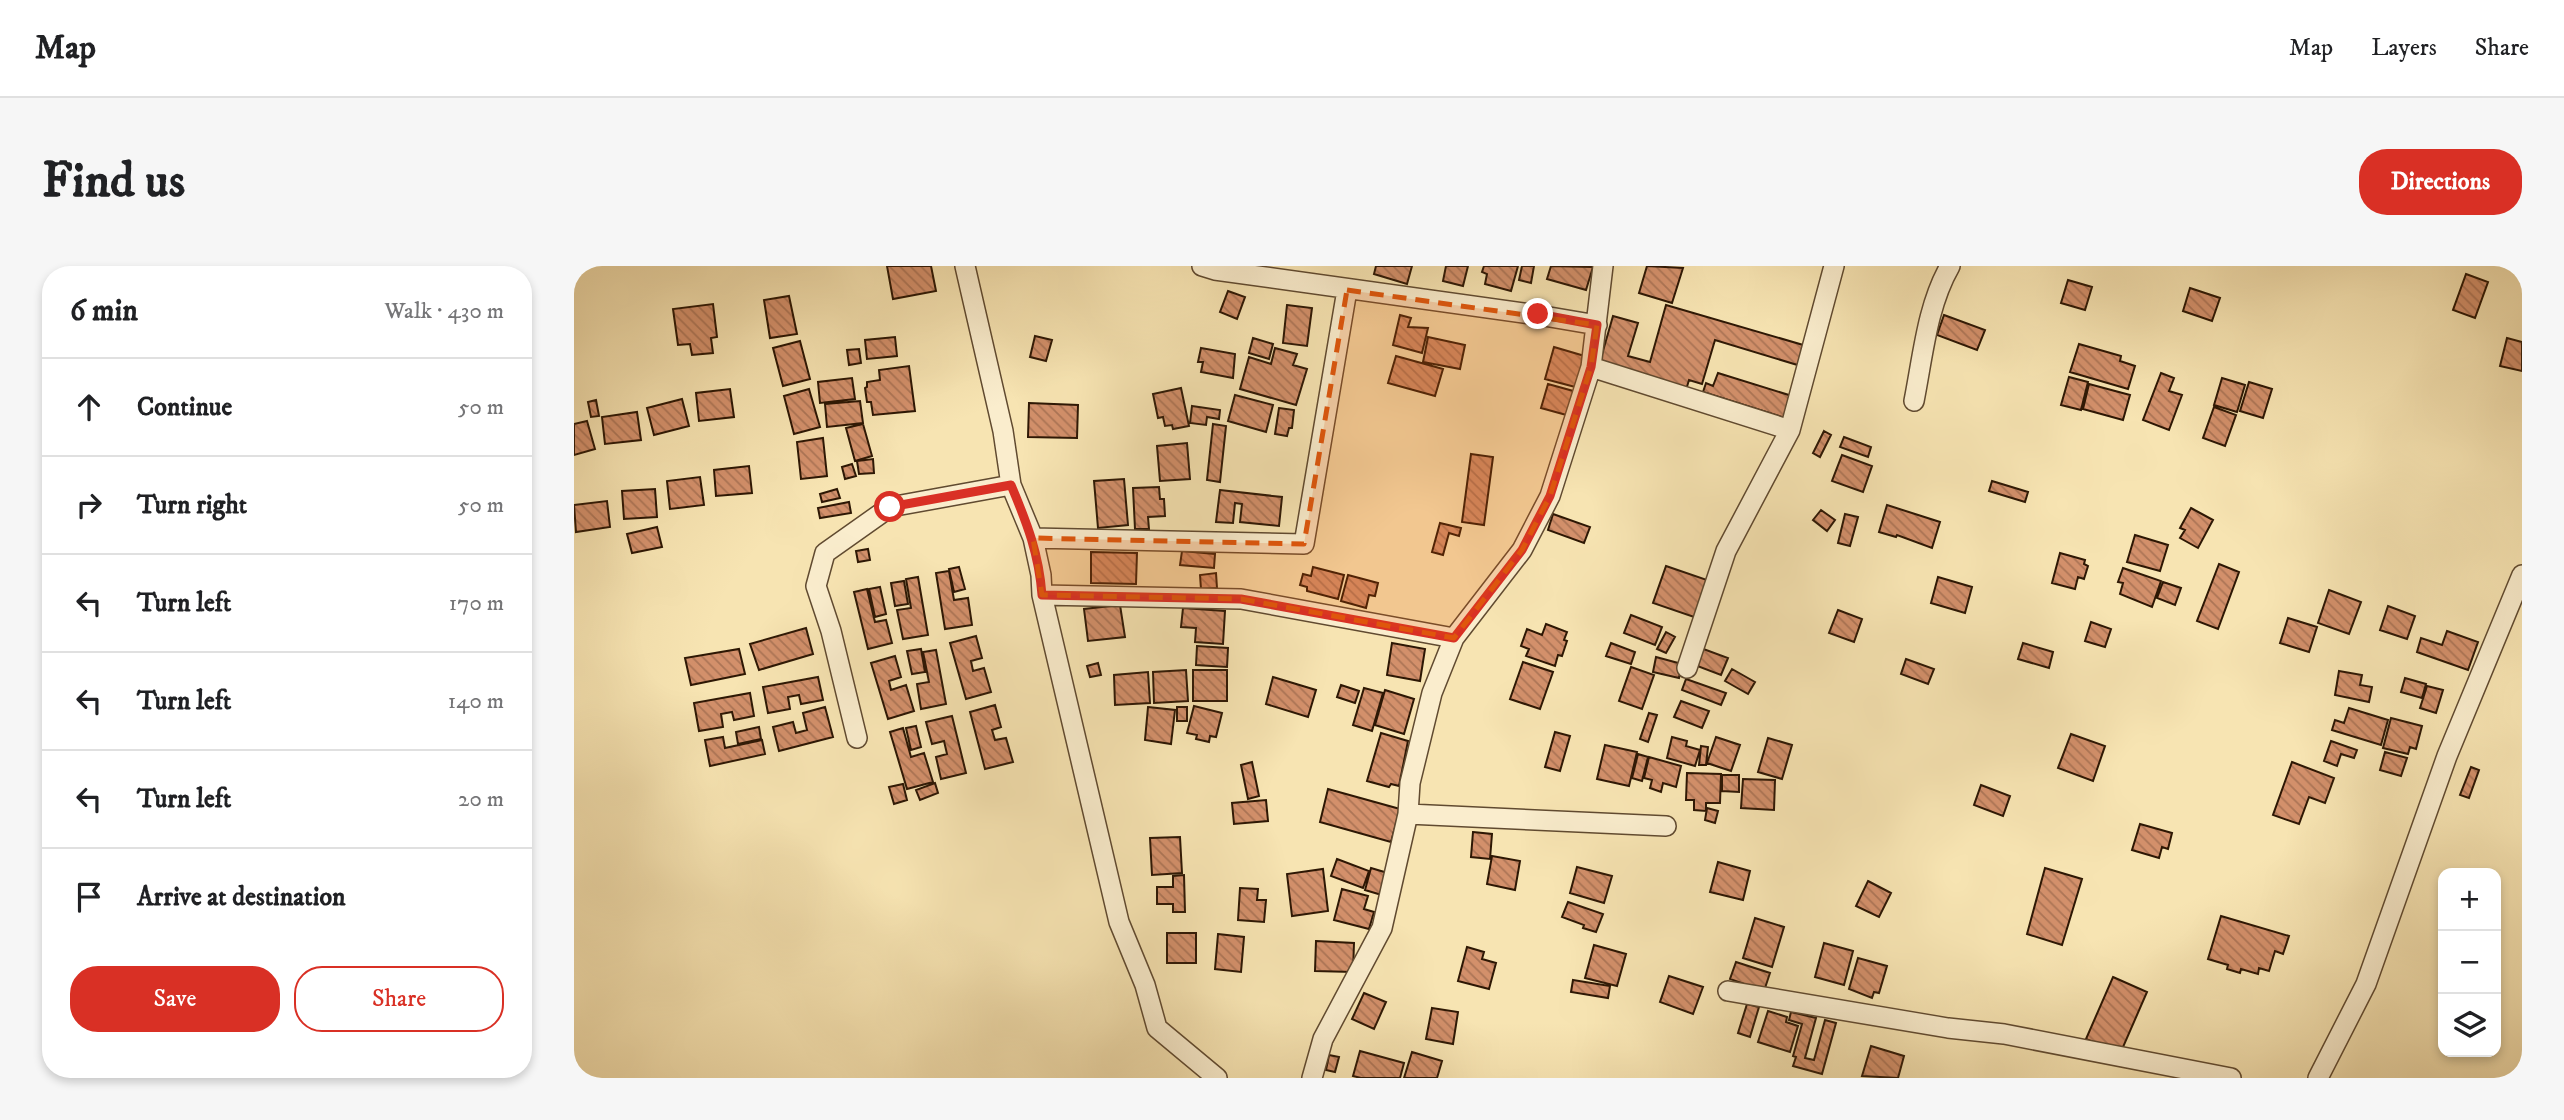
<!DOCTYPE html>
<meta charset="utf-8">
<style>
:root{--surface:#fff;--page:#f6f6f6;--text:#202124;--muted:#757577;--line:#e0e0e0;--accent:#d93025}
body{margin:0;font-family:"IM FELL DW Pica",serif;background:var(--page);color:var(--text)}
.controls{position:absolute;right:21px;bottom:21px;display:grid;overflow:hidden;border-radius:14px;box-shadow:0 4px 10px #0003}
.controls button{width:63px;height:63px;display:grid;place-items:center;padding:0;border:0;border-bottom:2px solid var(--line);background:var(--surface);color:var(--text);font:35px sans-serif}
.stop{position:absolute;width:21px;height:21px;margin:-16px;border:5px solid #d93025;border-radius:50%;background:#fff}
.stop.end{background:#d93025;border-color:#fff;box-shadow:0 2px 7px #0008}
.list{margin:0;padding:0;list-style:none}
h2{display:flex;justify-content:space-between;align-items:center;height:91px;margin:0;padding:0 28px;font-size:30px}
h2 small{font-size:23px;font-weight:400;color:var(--muted)}
.list li{display:grid;grid-template-columns:46px 1fr auto;gap:21px;align-items:center;box-sizing:border-box;height:98px;padding:0 28px;border-top:2px solid var(--line)}
.list b{display:block;font-size:26px;white-space:nowrap}
.list em{font-size:23px;font-style:normal;color:var(--muted)}
.actions{display:flex;gap:14px;padding:21px 28px}
.actions a{flex:1;padding:16px 0;border:2px solid var(--accent);border-radius:28px;text-align:center;font-size:24px;color:var(--accent)}
.actions .main{background:var(--accent);color:#fff}
.icon{flex:none;width:38px;height:38px;fill:none;stroke:currentColor;stroke-width:2;stroke-linecap:round;stroke-linejoin:round}
.map{position:relative;flex:none;width:1948px;height:812px;overflow:hidden;border-radius:28px}
header{display:flex;align-items:center;gap:42px;box-sizing:border-box;height:98px;padding:0 35px;background:var(--surface);border-bottom:2px solid var(--line)}
header strong{font-size:33px}
nav{display:flex;gap:38px;margin-inline-start:auto;font-size:24px}
.intro{display:flex;align-items:center;justify-content:space-between;box-sizing:border-box;height:168px;padding:0 42px}
h1{margin:0;font-size:49px}
.button{padding:18px 32px;border-radius:28px;background:var(--accent);color:#fff;font-size:24px;font-weight:700}
main{display:flex;gap:42px;padding:0 42px}
aside{flex:1;background:var(--surface);border-radius:28px;box-shadow:0 4px 10px #0003}
.map>svg:first-child{display:block}
.building{fill:url(#building-back-hatch);stroke:#2d1704;stroke-width:2}
.lines{fill:none;stroke-linecap:round;stroke-linejoin:round}
.minor-casing{stroke:#604a30;stroke-width:22}
.minor{stroke:#faedcd;stroke-width:19}
.route{stroke:#d93025;stroke-width:9}
.marked{fill:#df560c;fill-opacity:0.2;stroke:#df560c;stroke-width:5;stroke-dasharray:14 9;stroke-linejoin:round}
</style>
<header>
<strong>Map</strong>
<nav><a>Map</a><a>Layers</a><a>Share</a></nav>
</header>
<div class="intro"><h1>Find us</h1><a class="button">Directions</a></div>
<main>
<aside>
<h2>6 min<small>Walk · 430 m</small></h2>
<ul class="list">
<li><svg class="icon" aria-label="ahead" viewBox="0 0 24 24"><path d="M12 20V5M6 11l6-6 6 6"/></svg><div><b>Continue</b></div><em>50 m</em></li>
<li><svg class="icon" aria-label="right" viewBox="0 0 24 24"><path d="M7 20v-9h11M14 6l5 5-5 5"/></svg><div><b>Turn right</b></div><em>50 m</em></li>
<li><svg class="icon" aria-label="left" viewBox="0 0 24 24"><path d="M17 20v-9H6M10 6l-5 5 5 5"/></svg><div><b>Turn left</b></div><em>170 m</em></li>
<li><svg class="icon" aria-label="left" viewBox="0 0 24 24"><path d="M17 20v-9H6M10 6l-5 5 5 5"/></svg><div><b>Turn left</b></div><em>140 m</em></li>
<li><svg class="icon" aria-label="left" viewBox="0 0 24 24"><path d="M17 20v-9H6M10 6l-5 5 5 5"/></svg><div><b>Turn left</b></div><em>20 m</em></li>
<li><svg class="icon" aria-label="arrive" viewBox="0 0 24 24"><path d="M6 21V4h12l-3 4 3 4H6"/></svg><div><b>Arrive at destination</b></div></li>
</ul>
<div class="actions"><a class="main">Save</a><a>Share</a></div>
</aside>
<div class="map">
<svg width="1948" height="812" viewBox="0 0 1948 812">
<defs>
<pattern id="building-back-hatch" width="6" height="6" patternUnits="userSpaceOnUse" patternTransform="scale(1.75)"><rect width="6" height="6" fill="#d3906b"/><path d="M-1 5l2 2M0 0l6 6M5-1l2 2" fill="none" stroke="#ac7556"/></pattern>
</defs>
<rect width="100%" height="100%" fill="#f7e4b2"/>
<filter id="stains"><feTurbulence type="fractalNoise" baseFrequency=".00286" numOctaves="4"/><feColorMatrix values="0 0 0 0 .2 0 0 0 0 .09 0 0 0 0 .02 0 0 0 .5 -.17"/></filter>
<radialGradient id="worn" r=".72"><stop offset=".6" stop-color="#630" stop-opacity="0"/><stop offset="1" stop-color="#630" stop-opacity=".3"/></radialGradient>
<path class="building" d="M 313,0 L 357,0 L 362,25 L 319,33 Z
M 802,0 L 838,0 L 833,18 L 800,8 Z
M 872,0 L 894,0 L 889,20 L 869,15 Z
M 910,0 L 944,0 L 937,25 L 911,18 L 913,8 L 908,6 Z
M 948,0 L 960,0 L 957,17 L 945,14 Z
M 977,0 L 1019,1 L 1012,24 L 973,13 Z
M 1073,0 L 1109,2 L 1098,37 L 1065,27 Z
M 1892,8 L 1914,16 L 1901,52 L 1879,44 Z
M 1494,14 L 1518,21 L 1511,44 L 1487,37 Z
M 1616,22 L 1646,32 L 1638,55 L 1609,45 Z
M 654,25 L 671,31 L 663,53 L 646,46 Z
M 215,30 L 223,68 L 196,72 L 190,34 Z
M 139,38 L 143,71 L 137,72 L 139,87 L 118,89 L 116,78 L 104,79 L 99,43 Z
M 713,39 L 738,42 L 733,80 L 709,77 Z
M 1092,39 L 1236,81 L 1230,101 L 1141,74 L 1128,118 L 1115,114 L 1112,124 L 1025,99 L 1039,50 L 1064,57 L 1054,90 L 1076,96 Z
M 826,49 L 837,52 L 834,61 L 854,62 L 848,87 L 819,79 Z
M 1370,49 L 1411,64 L 1403,84 L 1363,69 Z
M 461,70 L 478,74 L 472,95 L 456,91 Z
M 321,71 L 323,90 L 293,93 L 291,74 Z
M 854,71 L 891,79 L 886,103 L 849,96 Z
M 679,72 L 699,78 L 695,93 L 675,87 Z
M 1933,72 L 1948,76 L 1948,105 L 1926,100 Z
M 226,75 L 236,113 L 209,120 L 199,82 Z
M 1505,78 L 1547,90 L 1546,95 L 1561,100 L 1554,123 L 1496,106 Z
M 980,81 L 1014,91 L 1005,122 L 971,113 Z
M 627,82 L 661,88 L 659,112 L 627,106 L 629,96 L 624,96 Z
M 701,82 L 723,88 L 719,99 L 733,103 L 722,139 L 666,123 L 675,91 L 697,98 Z
M 285,83 L 287,97 L 275,99 L 273,84 Z
M 822,90 L 869,103 L 861,130 L 814,117 Z
M 335,100 L 341,145 L 299,149 L 297,136 L 293,136 L 291,122 L 293,121 L 293,116 L 306,114 L 305,104 Z
M 1144,107 L 1218,130 L 1211,152 L 1129,126 L 1132,117 L 1139,120 Z
M 1587,107 L 1600,112 L 1595,125 L 1608,129 L 1595,164 L 1569,154 Z
M 1495,111 L 1514,116 L 1507,144 L 1487,139 Z
M 278,112 L 281,133 L 246,137 L 244,116 Z
M 1648,112 L 1671,119 L 1663,146 L 1640,139 Z
M 1675,116 L 1698,123 L 1689,152 L 1666,145 Z
M 974,118 L 1003,126 L 996,150 L 967,142 Z
M 1515,118 L 1556,129 L 1549,154 L 1509,143 Z
M 607,122 L 615,160 L 599,163 L 598,159 L 591,160 L 589,151 L 584,152 L 579,128 Z
M 156,123 L 160,151 L 125,155 L 122,127 Z
M 235,123 L 246,161 L 220,168 L 210,130 Z
M 661,129 L 699,139 L 692,166 L 654,155 Z
M 108,133 L 115,160 L 80,169 L 73,142 Z
M 22,134 L 25,150 L 17,151 L 14,136 Z
M 286,135 L 289,157 L 253,161 L 251,138 Z
M 455,137 L 504,139 L 503,172 L 454,171 Z
M 618,140 L 646,144 L 645,153 L 633,151 L 632,159 L 616,157 Z
M 1640,141 L 1662,149 L 1651,180 L 1629,172 Z
M 705,142 L 720,144 L 718,162 L 715,162 L 713,170 L 701,168 Z
M 63,146 L 67,174 L 31,178 L 28,151 Z
M 13,155 L 21,183 L 0,189 L 0,158 Z
M 289,158 L 298,190 L 281,195 L 272,162 Z
M 639,158 L 652,160 L 646,216 L 633,214 Z
M 1250,165 L 1257,169 L 1246,191 L 1239,187 Z
M 1270,171 L 1297,181 L 1294,191 L 1266,181 Z
M 249,172 L 253,210 L 227,213 L 223,176 Z
M 613,177 L 616,213 L 586,215 L 583,180 Z
M 897,188 L 919,191 L 910,259 L 888,256 Z
M 1268,189 L 1298,200 L 1289,226 L 1258,215 Z
M 299,193 L 300,207 L 285,208 L 283,195 Z
M 278,198 L 282,210 L 271,213 L 268,201 Z
M 175,200 L 178,227 L 142,230 L 140,204 Z
M 126,211 L 130,239 L 96,243 L 93,215 Z
M 550,213 L 554,259 L 524,262 L 520,215 Z
M 1418,215 L 1454,226 L 1451,236 L 1415,225 Z
M 585,221 L 586,233 L 590,233 L 591,250 L 574,251 L 575,263 L 561,263 L 559,222 Z
M 81,223 L 83,251 L 50,253 L 48,225 Z
M 263,223 L 266,232 L 248,236 L 246,228 Z
M 646,224 L 708,231 L 705,260 L 666,256 L 668,238 L 661,237 L 659,257 L 642,256 Z
M 33,235 L 36,261 L 2,266 L 0,239 Z
M 275,236 L 277,247 L 246,252 L 244,242 Z
M 1313,239 L 1366,256 L 1358,282 L 1323,269 L 1322,271 L 1305,266 Z
M 1617,242 L 1639,254 L 1624,282 L 1606,272 L 1611,264 L 1606,262 Z
M 1247,244 L 1261,254 L 1253,265 L 1239,254 Z
M 979,248 L 1016,261 L 1010,277 L 974,264 Z
M 1271,248 L 1284,251 L 1276,280 L 1264,277 Z
M 866,257 L 887,262 L 885,270 L 875,267 L 869,289 L 858,286 Z
M 83,261 L 88,281 L 58,287 L 53,268 Z
M 1561,269 L 1594,279 L 1586,305 L 1553,296 Z
M 294,283 L 296,294 L 284,296 L 282,285 Z
M 608,285 L 641,288 L 640,302 L 606,299 Z
M 517,286 L 563,287 L 562,318 L 517,317 Z
M 1486,287 L 1511,294 L 1510,298 L 1514,300 L 1510,313 L 1504,311 L 1501,323 L 1478,317 Z
M 1645,298 L 1665,306 L 1644,363 L 1623,355 Z
M 1092,300 L 1136,315 L 1123,352 L 1079,337 Z
M 385,301 L 391,323 L 380,326 L 375,303 Z
M 739,301 L 770,309 L 764,333 L 733,325 L 733,321 L 726,319 L 729,308 L 737,310 Z
M 1549,302 L 1587,315 L 1578,341 L 1546,328 L 1549,317 L 1544,316 Z
M 375,305 L 380,334 L 394,332 L 398,359 L 371,363 L 362,307 Z
M 642,307 L 643,322 L 627,323 L 626,309 Z
M 774,309 L 804,317 L 801,330 L 795,329 L 792,342 L 767,335 Z
M 344,311 L 354,369 L 329,373 L 323,344 L 337,342 L 332,313 Z
M 1364,311 L 1398,321 L 1391,347 L 1357,337 Z
M 330,315 L 334,338 L 321,340 L 317,317 Z
M 1589,316 L 1607,322 L 1601,339 L 1583,332 Z
M 306,321 L 312,348 L 301,351 L 295,323 Z
M 293,323 L 301,356 L 312,354 L 318,377 L 294,383 L 280,326 Z
M 1755,324 L 1787,336 L 1775,368 L 1744,357 Z
M 546,339 L 551,371 L 514,375 L 510,343 Z
M 1814,340 L 1841,350 L 1833,373 L 1806,364 Z
M 609,342 L 651,345 L 649,378 L 621,376 L 622,362 L 607,361 Z
M 1264,344 L 1288,353 L 1280,376 L 1255,367 Z
M 1057,349 L 1088,361 L 1081,379 L 1050,367 Z
M 1714,352 L 1743,361 L 1735,386 L 1706,377 Z
M 1517,356 L 1537,363 L 1531,381 L 1511,375 Z
M 972,358 L 993,366 L 990,374 L 993,375 L 988,390 L 984,389 L 981,400 L 952,390 L 955,383 L 947,380 L 953,363 L 968,369 Z
M 232,362 L 239,388 L 185,404 L 176,378 Z
M 1873,365 L 1904,376 L 1894,404 L 1843,386 L 1847,372 L 1868,379 Z
M 1092,366 L 1101,371 L 1092,387 L 1083,383 Z
M 402,370 L 408,392 L 397,395 L 399,405 L 410,402 L 417,426 L 392,433 L 376,377 Z
M 818,377 L 851,383 L 846,415 L 813,409 Z
M 1037,377 L 1061,386 L 1057,398 L 1032,390 Z
M 1449,377 L 1479,386 L 1475,402 L 1444,393 Z
M 623,380 L 654,382 L 653,401 L 622,399 Z
M 1124,381 L 1154,392 L 1147,409 L 1118,398 Z
M 165,383 L 171,408 L 117,419 L 111,392 Z
M 347,383 L 351,406 L 338,408 L 333,385 Z
M 362,384 L 372,438 L 347,443 L 343,418 L 355,416 L 349,386 Z
M 321,390 L 327,411 L 315,415 L 317,424 L 332,419 L 340,445 L 314,453 L 297,397 Z
M 1082,391 L 1108,398 L 1105,412 L 1079,406 Z
M 1332,393 L 1360,403 L 1354,418 L 1327,408 Z
M 949,396 L 979,406 L 966,443 L 936,433 Z
M 524,397 L 527,409 L 516,411 L 513,400 Z
M 1057,401 L 1080,409 L 1068,443 L 1045,435 Z
M 1158,403 L 1181,416 L 1174,428 L 1151,415 Z
M 612,404 L 614,435 L 580,437 L 579,406 Z
M 619,404 L 653,404 L 653,435 L 619,435 Z
M 1765,405 L 1788,409 L 1786,419 L 1798,421 L 1795,436 L 1761,429 Z
M 574,406 L 576,437 L 541,439 L 540,409 Z
M 244,411 L 249,434 L 227,438 L 225,429 L 214,431 L 216,443 L 194,447 L 189,421 Z
M 699,411 L 742,424 L 734,451 L 692,438 Z
M 1831,412 L 1852,418 L 1848,432 L 1827,426 Z
M 1112,413 L 1152,427 L 1147,439 L 1108,424 Z
M 767,419 L 785,425 L 781,437 L 763,431 Z
M 1853,420 L 1869,424 L 1862,447 L 1846,442 Z
M 790,422 L 809,427 L 798,465 L 779,459 Z
M 811,424 L 840,433 L 830,468 L 801,459 Z
M 176,427 L 180,450 L 160,454 L 158,446 L 147,448 L 149,461 L 125,465 L 120,437 Z
M 1107,435 L 1135,445 L 1128,462 L 1100,451 Z
M 421,439 L 427,461 L 418,464 L 421,474 L 432,472 L 439,496 L 411,503 L 396,446 Z
M 620,440 L 648,447 L 642,471 L 636,470 L 635,476 L 622,473 L 623,469 L 613,467 Z
M 251,441 L 259,471 L 205,485 L 199,461 L 219,456 L 222,467 L 233,464 L 229,447 Z
M 574,441 L 601,444 L 597,478 L 571,474 Z
M 603,441 L 613,441 L 613,455 L 603,455 Z
M 1775,442 L 1814,454 L 1807,479 L 1758,464 L 1761,454 L 1770,457 Z
M 1075,447 L 1083,449 L 1074,476 L 1066,473 Z
M 378,450 L 392,507 L 367,513 L 362,491 L 373,488 L 370,475 L 358,478 L 352,456 Z
M 1817,452 L 1848,460 L 1842,483 L 1836,481 L 1834,488 L 1809,482 Z
M 342,460 L 347,481 L 337,484 L 332,462 Z
M 185,461 L 187,473 L 164,478 L 162,466 Z
M 329,462 L 337,491 L 350,487 L 359,516 L 333,523 L 316,466 Z
M 981,466 L 996,470 L 986,505 L 971,501 Z
M 807,467 L 834,475 L 825,520 L 817,518 L 815,521 L 793,515 Z
M 1497,468 L 1531,480 L 1519,515 L 1484,502 Z
M 149,471 L 151,482 L 188,474 L 191,488 L 136,500 L 131,474 Z
M 1098,471 L 1113,475 L 1112,480 L 1126,484 L 1121,500 L 1093,492 Z
M 1142,471 L 1166,479 L 1157,505 L 1133,497 Z
M 1194,472 L 1218,479 L 1208,513 L 1184,506 Z
M 1757,475 L 1783,484 L 1780,492 L 1767,488 L 1763,500 L 1750,495 Z
M 1031,479 L 1063,486 L 1055,520 L 1023,513 Z
M 1127,480 L 1134,481 L 1132,499 L 1125,499 Z
M 1811,486 L 1833,492 L 1827,510 L 1806,504 Z
M 1064,488 L 1074,491 L 1068,515 L 1058,512 Z
M 1075,491 L 1107,500 L 1102,521 L 1089,517 L 1087,526 L 1076,522 L 1078,514 L 1070,512 Z
M 678,496 L 685,530 L 674,533 L 667,499 Z
M 1718,496 L 1760,512 L 1751,537 L 1735,531 L 1725,558 L 1699,549 Z
M 1897,501 L 1905,504 L 1895,532 L 1886,529 Z
M 1113,507 L 1147,508 L 1146,537 L 1132,537 L 1132,545 L 1120,544 L 1120,534 L 1112,534 Z
M 1148,509 L 1165,509 L 1165,526 L 1148,525 Z
M 1169,513 L 1201,514 L 1200,544 L 1167,542 Z
M 361,517 L 364,527 L 346,534 L 342,524 Z
M 329,518 L 333,534 L 320,538 L 315,521 Z
M 1407,519 L 1436,530 L 1429,550 L 1400,539 Z
M 754,523 L 826,543 L 817,576 L 746,556 Z
M 692,534 L 694,555 L 660,558 L 658,537 Z
M 1133,542 L 1144,545 L 1141,557 L 1131,554 Z
M 1566,558 L 1598,567 L 1594,583 L 1588,581 L 1585,592 L 1558,584 Z
M 899,566 L 918,568 L 916,593 L 897,591 Z
M 606,571 L 608,607 L 578,609 L 576,572 Z
M 918,590 L 946,595 L 941,624 L 913,618 Z
M 763,593 L 795,605 L 789,622 L 757,610 Z
M 1144,596 L 1176,605 L 1169,634 L 1136,626 Z
M 1003,601 L 1038,610 L 1030,637 L 996,627 Z
M 797,602 L 817,608 L 811,630 L 791,624 Z
M 1471,602 L 1508,613 L 1488,679 L 1453,668 Z
M 749,603 L 754,645 L 718,650 L 713,608 Z
M 610,609 L 611,646 L 599,646 L 599,638 L 583,638 L 583,621 L 599,621 L 599,610 Z
M 1294,615 L 1317,627 L 1305,651 L 1282,640 Z
M 666,622 L 684,623 L 683,634 L 692,634 L 690,656 L 664,654 Z
M 768,623 L 794,630 L 790,643 L 800,646 L 795,663 L 760,654 Z
M 994,636 L 1029,648 L 1022,666 L 1009,662 L 1010,659 L 988,651 Z
M 1647,650 L 1715,670 L 1709,688 L 1701,685 L 1695,705 L 1685,702 L 1684,708 L 1667,703 L 1666,707 L 1653,703 L 1654,699 L 1634,693 Z
M 1181,652 L 1210,661 L 1198,701 L 1169,692 Z
M 593,667 L 622,667 L 622,697 L 593,697 Z
M 644,668 L 670,671 L 667,706 L 641,703 Z
M 742,675 L 780,677 L 779,706 L 741,705 Z
M 1250,677 L 1279,685 L 1270,719 L 1241,711 Z
M 1020,679 L 1052,688 L 1043,720 L 1011,712 Z
M 893,681 L 910,686 L 908,693 L 922,697 L 915,723 L 884,715 Z
M 1284,692 L 1313,700 L 1305,727 L 1300,726 L 1298,732 L 1275,723 Z
M 1162,696 L 1196,707 L 1190,725 L 1156,713 Z
M 1095,710 L 1129,721 L 1119,748 L 1086,736 Z
M 1539,711 L 1573,726 L 1546,788 L 1512,773 Z
M 999,714 L 1036,720 L 1034,732 L 997,726 Z
M 790,727 L 812,736 L 800,763 L 778,753 Z
M 1173,738 L 1185,741 L 1176,771 L 1164,767 Z
M 858,742 L 884,746 L 879,778 L 852,773 Z
M 1194,745 L 1213,751 L 1212,756 L 1224,760 L 1216,786 L 1184,776 Z
M 1217,746 L 1242,752 L 1231,792 L 1240,794 L 1251,754 L 1262,757 L 1248,808 L 1219,800 L 1222,791 L 1219,790 L 1228,758 L 1215,754 Z
M 1297,780 L 1330,790 L 1324,812 L 1288,810 Z
M 786,785 L 830,797 L 826,812 L 787,812 L 779,810 Z
M 838,786 L 868,795 L 863,812 L 830,812 Z
M 755,789 L 765,791 L 761,806 L 752,804 Z"/>
<g class="lines">
<defs>
<path id="minor" d="M 391,0 L 429,165 L 437,219 L 459,272 L 467,309 L 468,329 L 545,656 L 571,719 L 583,762 L 643,812
M 628,0 L 641,4 L 964,49 L 1023,59
M 1017,101 L 1216,164
M 1340,135 C 1349,90 1353,40 1376,0
M 459,272 L 730,278 L 773,24
M 468,329 L 667,333 L 880,372
M 1113,402 L 1152,285 L 1216,164 L 1260,0
M 283,472 L 257,365 L 242,320 L 251,287 L 316,241 L 437,219
M 834,548 L 1092,560
M 1154,725 L 1374,762 L 1430,768 L 1657,812
M 738,812 L 749,773 L 808,662 L 834,548 L 836,517 L 858,427 L 880,372 L 948,284 L 976,230 L 1017,101 L 1029,0
M 1744,812 L 1792,718 L 1873,490 L 1948,309"/>
</defs>
<use href="#minor" class="minor-casing"/>
<use href="#minor" class="minor"/>
</g>
<g class="lines">
<path class="route" d="M 316,241 L 437,219 C 453,257 465,288 468,329 L 667,333 L 880,372 L 948,284 L 976,230 L 1017,101 L 1023,59 L 964,48"/>
</g>
<path class="marked" d="M 773,24 L 1023,59 L 1017,101 L 976,230 L 948,284 L 880,372 L 667,333 L 468,329 L 459,272 L 730,278 Z"/>
<rect width="100%" height="100%" filter="url(#stains)"/>
<rect width="100%" height="100%" fill="url(#worn)"/>
</svg>
<div class="controls">
<button>+</button>
<button>−</button>
<button><svg class="icon" aria-label="layers" viewBox="0 0 24 24"><path d="M12 4l9 5-9 5-9-5zM3 14l9 5 9-5"/></svg></button>
</div>
<div class="stop" style="left:316px;top:241px"></div>
<div class="stop end" style="left:964px;top:48px"></div>
</div>
</main>
